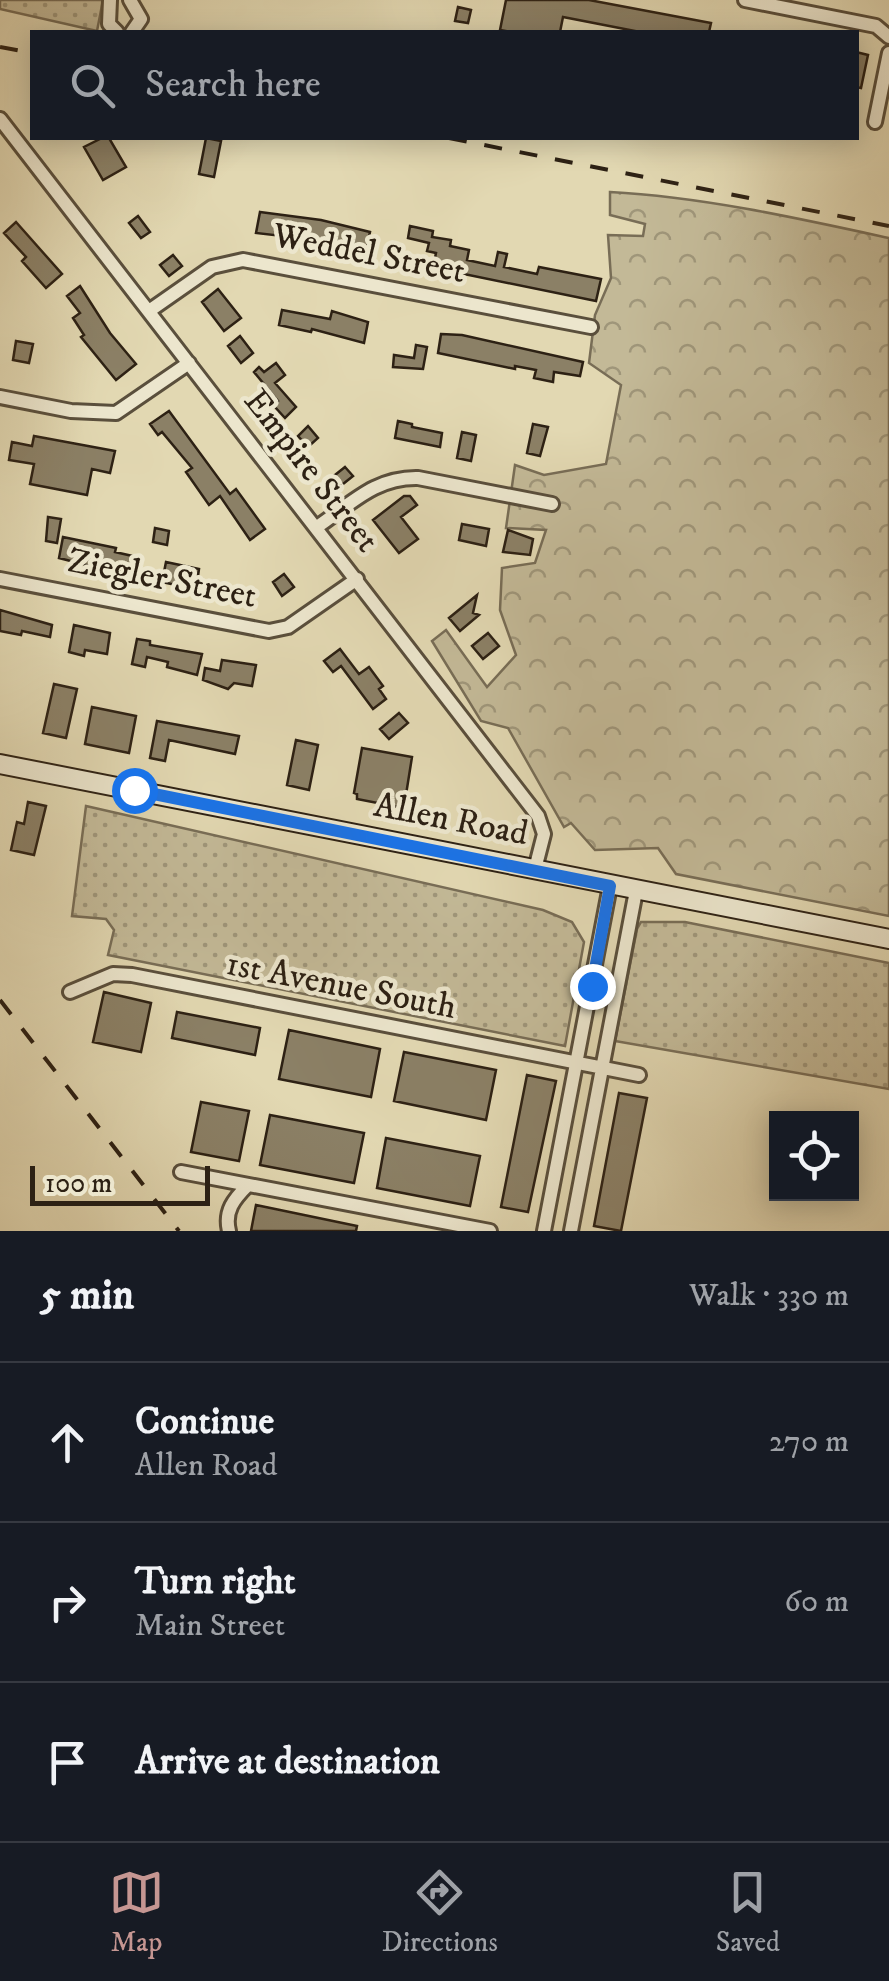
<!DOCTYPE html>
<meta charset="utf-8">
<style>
:root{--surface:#171b24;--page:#20242c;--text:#f1f3f6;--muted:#9ea1a6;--line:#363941;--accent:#c59692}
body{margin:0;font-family:"IM FELL DW Pica",serif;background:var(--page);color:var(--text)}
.controls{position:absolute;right:30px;bottom:30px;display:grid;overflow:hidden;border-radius:0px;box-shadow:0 5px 25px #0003}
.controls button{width:90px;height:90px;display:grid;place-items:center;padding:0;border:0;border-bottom:2px solid var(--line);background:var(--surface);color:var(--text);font:50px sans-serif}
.scale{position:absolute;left:30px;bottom:25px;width:180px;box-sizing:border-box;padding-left:10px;border:5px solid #2d2114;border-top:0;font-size:28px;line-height:35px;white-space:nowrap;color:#2d2114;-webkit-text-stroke:8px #ece6cd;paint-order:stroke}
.stop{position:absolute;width:30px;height:30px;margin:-22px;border:8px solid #1a73e8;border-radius:50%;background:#fff}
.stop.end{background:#1a73e8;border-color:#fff;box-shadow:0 2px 10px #0008}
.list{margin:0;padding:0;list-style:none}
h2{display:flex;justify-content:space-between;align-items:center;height:130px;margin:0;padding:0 40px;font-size:42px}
h2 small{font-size:32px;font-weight:400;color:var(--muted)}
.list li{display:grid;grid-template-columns:65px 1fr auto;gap:30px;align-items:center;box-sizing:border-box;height:160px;padding:0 40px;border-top:2px solid var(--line)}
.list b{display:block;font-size:38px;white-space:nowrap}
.list p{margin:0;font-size:32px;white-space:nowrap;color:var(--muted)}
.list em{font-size:32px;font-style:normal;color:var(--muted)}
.icon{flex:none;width:55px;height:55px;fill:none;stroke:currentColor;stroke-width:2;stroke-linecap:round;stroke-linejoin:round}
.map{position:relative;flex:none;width:889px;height:1231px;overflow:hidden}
.search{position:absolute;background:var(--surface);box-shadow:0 5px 25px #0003;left:30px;right:30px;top:30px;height:110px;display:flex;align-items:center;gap:25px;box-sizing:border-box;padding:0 35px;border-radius:0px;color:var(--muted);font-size:38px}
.sheet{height:610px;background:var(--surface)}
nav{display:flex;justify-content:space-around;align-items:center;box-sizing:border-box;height:140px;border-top:2px solid var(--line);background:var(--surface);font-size:28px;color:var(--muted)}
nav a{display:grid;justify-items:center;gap:5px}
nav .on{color:var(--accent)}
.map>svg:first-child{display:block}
.grass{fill:url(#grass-dots);stroke:#786d56;stroke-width:2.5}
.forest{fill:url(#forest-crowns);stroke:#786d56;stroke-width:2.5}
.building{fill:#8b8066;stroke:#2d2114;stroke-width:2.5}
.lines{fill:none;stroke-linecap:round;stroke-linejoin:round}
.street-casing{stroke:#5a4f3c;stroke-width:18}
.secondary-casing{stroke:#2d2114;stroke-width:22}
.street{stroke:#ece6cd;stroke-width:12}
.secondary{stroke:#ece6cd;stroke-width:18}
.rail{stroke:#2d2114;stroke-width:4;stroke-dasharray:18 18;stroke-linecap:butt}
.route{stroke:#1a73e8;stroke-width:12}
.labels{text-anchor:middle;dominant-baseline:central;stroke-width:9;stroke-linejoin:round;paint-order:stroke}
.street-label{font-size:35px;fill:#2d2114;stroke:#ece6cd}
</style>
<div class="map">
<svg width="889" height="1231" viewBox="0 0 889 1231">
<defs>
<pattern id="grass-dots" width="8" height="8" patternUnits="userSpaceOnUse" patternTransform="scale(2.5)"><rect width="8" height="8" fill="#c3b997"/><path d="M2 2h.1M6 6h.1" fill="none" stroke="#9f967a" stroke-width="1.8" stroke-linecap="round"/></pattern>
<pattern id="forest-crowns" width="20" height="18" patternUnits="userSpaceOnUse" patternTransform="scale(2.5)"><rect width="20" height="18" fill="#c3b997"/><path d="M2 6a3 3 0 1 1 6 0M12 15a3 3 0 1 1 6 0" fill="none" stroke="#9f967a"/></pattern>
</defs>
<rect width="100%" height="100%" fill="#e2d8b2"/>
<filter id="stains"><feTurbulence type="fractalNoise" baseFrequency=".002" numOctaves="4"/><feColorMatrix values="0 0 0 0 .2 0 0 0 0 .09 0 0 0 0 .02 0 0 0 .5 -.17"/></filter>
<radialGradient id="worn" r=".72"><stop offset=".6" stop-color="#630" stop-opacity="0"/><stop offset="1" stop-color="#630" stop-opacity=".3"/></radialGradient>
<path class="grass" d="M 0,0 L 103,0 L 97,31 L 0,9 Z
M 86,806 L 543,910 L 572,922 L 584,942 L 565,1046 L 108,955 L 114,930 L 106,919 L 72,916 Z
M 641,922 L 685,922 L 889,963 L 889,1089 L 615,1041 L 637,929 Z"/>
<path class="forest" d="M 610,192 C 703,197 797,218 889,238 L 889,916 L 676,874 L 658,848 L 595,850 L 571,823 L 564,827 L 508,728 L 481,721 L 432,641 L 446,630 L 487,687 L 516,655 L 500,610 L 502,568 L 535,563 L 546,530 L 506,528 L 515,465 L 544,475 L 606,464 L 621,385 L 589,363 L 595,315 L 611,278 L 608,235 L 643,236 L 645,224 L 610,215 Z"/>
<path class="building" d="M 506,0 L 589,0 L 711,23 L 709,32 L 640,32 L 563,17 L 560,32 L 511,32 L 500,30 Z
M 458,7 L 471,10 L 468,23 L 455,21 Z
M 856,52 L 868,55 L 861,88 L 856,87 Z
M 102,138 L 109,138 L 126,167 L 103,180 L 84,147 Z
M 206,138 L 221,141 L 214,177 L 199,174 Z
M 260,212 L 321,220 L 370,232 L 367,247 L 362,246 L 361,253 L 325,247 L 326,241 L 256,233 Z
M 138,216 L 150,232 L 141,238 L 129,223 Z
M 16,222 L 62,274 L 46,288 L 22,261 L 26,257 L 4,233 Z
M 410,226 L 433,231 L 432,237 L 451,240 L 450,246 L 469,250 L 467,260 L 495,266 L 498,252 L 507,254 L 504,267 L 537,274 L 539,267 L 601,279 L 596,301 L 464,274 L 432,272 L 436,253 L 427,251 L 429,243 L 408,238 Z
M 173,255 L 182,266 L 169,276 L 160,265 Z
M 80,286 L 110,333 L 136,364 L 116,380 L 81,337 L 84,335 L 73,318 L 80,313 L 67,296 Z
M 218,289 L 241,318 L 224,331 L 202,302 Z
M 282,310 L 330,319 L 332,311 L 368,322 L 364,343 L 312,329 L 311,332 L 279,325 Z
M 441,334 L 462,335 L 583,362 L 580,376 L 554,372 L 553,382 L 534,378 L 536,370 L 515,366 L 515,369 L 438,353 Z
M 240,336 L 253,353 L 241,363 L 228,346 Z
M 16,341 L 33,344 L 29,363 L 13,360 Z
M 416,345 L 427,347 L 423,369 L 393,367 L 394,355 L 414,358 Z
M 276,363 L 285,375 L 275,383 L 296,407 L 285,418 L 274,406 L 278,401 L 254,372 L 259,367 L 264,372 Z
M 169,411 L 230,494 L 236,489 L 265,529 L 250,540 L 220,496 L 209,505 L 186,472 L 192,468 L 162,432 L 158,435 L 150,424 Z
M 398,421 L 412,424 L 412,427 L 442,433 L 440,447 L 395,438 Z
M 533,424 L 548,427 L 540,456 L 527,453 Z
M 308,426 L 318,438 L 308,447 L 298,436 Z
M 462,432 L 476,435 L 471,461 L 457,458 Z
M 34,436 L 115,451 L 110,473 L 92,469 L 87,495 L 30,484 L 34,464 L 9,460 L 12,442 L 32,446 Z
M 345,467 L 353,476 L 338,488 L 330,479 Z
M 404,496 L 410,496 L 417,505 L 401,517 L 418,539 L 399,553 L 373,520 Z
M 48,517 L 61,519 L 57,543 L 46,541 Z
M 462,524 L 489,529 L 486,546 L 459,540 Z
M 155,528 L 169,531 L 167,545 L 153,542 Z
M 508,530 L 533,539 L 530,555 L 503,552 Z
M 63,537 L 116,548 L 115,552 L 137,557 L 133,577 L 59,558 Z
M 166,562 L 199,569 L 197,583 L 177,579 L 176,585 L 162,582 Z
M 284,574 L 294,587 L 282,596 L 273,582 Z
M 477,595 L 473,613 L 479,615 L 460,631 L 449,618 Z
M 0,610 L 52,625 L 50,637 L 22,631 L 21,635 L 0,631 Z
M 74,625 L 110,633 L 107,654 L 85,650 L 84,656 L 69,652 Z
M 488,633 L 499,646 L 483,659 L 472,646 Z
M 137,639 L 150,641 L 150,645 L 202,654 L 197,675 L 167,667 L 168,662 L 147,657 L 145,667 L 132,664 Z
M 340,649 L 359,674 L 369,667 L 383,686 L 379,689 L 386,699 L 373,709 L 341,666 L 333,672 L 324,661 Z
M 222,660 L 256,665 L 252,686 L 234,683 L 228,689 L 203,680 L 205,668 L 220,671 Z
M 54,684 L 77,689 L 66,738 L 43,733 Z
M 92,707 L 136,716 L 129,753 L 85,744 Z
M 399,713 L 408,723 L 389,739 L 380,729 Z
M 157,721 L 239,736 L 235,754 L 169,740 L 165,761 L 150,758 Z
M 296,740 L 318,745 L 309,790 L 287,785 Z
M 362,748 L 412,757 L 405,801 L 399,800 L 398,807 L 357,799 L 357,794 L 354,793 Z
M 28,802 L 46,806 L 34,855 L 11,850 L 17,822 L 24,824 Z
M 104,992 L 151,1003 L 141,1052 L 93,1042 Z
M 177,1012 L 260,1028 L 255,1055 L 172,1038 Z
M 289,1030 L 380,1049 L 371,1097 L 279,1079 Z
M 404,1052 L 496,1070 L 486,1120 L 394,1101 Z
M 527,1075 L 556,1081 L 528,1212 L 501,1207 Z
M 619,1093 L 647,1098 L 621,1231 L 594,1226 Z
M 201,1102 L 249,1111 L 239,1161 L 191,1152 Z
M 270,1115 L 364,1133 L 354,1183 L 260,1165 Z
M 386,1138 L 480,1156 L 470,1206 L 377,1188 Z
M 256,1205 L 357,1226 L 356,1231 L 251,1231 Z"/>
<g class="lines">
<defs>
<path id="street" d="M 110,0 L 109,24 L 117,32
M 130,0 L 141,19 L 132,32
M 745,0 L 876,26 L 889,37
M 0,119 L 538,816 L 544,834 L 535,869
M 875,122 L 889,53
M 149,311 L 212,267 L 243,260 L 591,327
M 0,397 L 71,411 L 116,413 L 189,363
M 317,527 C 351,504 375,477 418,478 L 552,504
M 0,579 L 269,631 L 288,627 L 357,579
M 70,992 L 113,974 L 132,975 L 639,1075
M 181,1172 L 490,1231
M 229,1231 C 224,1211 234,1199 248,1185
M 544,1231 L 610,886
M 571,1231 L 636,891"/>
<path id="secondary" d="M 0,764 L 889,939"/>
</defs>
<use href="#street" class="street-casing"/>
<use href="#secondary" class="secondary-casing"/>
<use href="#street" class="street"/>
<use href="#secondary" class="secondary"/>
<path class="rail" d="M 0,47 L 32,53
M 449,138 L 889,226
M 0,1000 L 179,1231"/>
</g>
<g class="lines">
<path class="route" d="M 134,790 L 610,886 L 592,986"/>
</g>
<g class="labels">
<g class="street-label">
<text transform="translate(369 254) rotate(11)">Weddel Street</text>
<text transform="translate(311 471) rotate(52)">Empire Street</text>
<text transform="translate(162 579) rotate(11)">Ziegler Street</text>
<text transform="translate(451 820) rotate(11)">Allen Road</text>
<text transform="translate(341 986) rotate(11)">1st Avenue South</text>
</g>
</g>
<rect width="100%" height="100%" filter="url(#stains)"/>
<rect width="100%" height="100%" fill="url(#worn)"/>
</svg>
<div class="controls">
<button><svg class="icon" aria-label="locate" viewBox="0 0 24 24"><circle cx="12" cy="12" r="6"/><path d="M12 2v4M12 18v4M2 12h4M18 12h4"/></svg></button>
</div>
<div class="scale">100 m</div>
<div class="stop" style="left:134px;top:790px"></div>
<div class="stop end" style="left:592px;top:986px"></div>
<div class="search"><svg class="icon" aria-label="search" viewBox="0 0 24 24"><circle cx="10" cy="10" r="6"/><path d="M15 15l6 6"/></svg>Search here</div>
</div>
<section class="sheet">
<h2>5 min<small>Walk · 330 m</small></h2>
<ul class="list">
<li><svg class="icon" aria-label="ahead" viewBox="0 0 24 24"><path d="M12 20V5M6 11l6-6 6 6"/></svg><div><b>Continue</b><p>Allen Road</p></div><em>270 m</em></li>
<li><svg class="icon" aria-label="right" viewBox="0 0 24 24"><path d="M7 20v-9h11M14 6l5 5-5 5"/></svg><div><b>Turn right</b><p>Main Street</p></div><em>60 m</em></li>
<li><svg class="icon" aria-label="arrive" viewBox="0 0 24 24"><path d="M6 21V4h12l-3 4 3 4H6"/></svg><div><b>Arrive at destination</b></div></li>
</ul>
</section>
<nav>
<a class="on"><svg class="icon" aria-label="map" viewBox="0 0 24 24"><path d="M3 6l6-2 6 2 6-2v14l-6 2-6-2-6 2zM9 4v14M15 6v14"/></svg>Map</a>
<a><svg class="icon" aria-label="directions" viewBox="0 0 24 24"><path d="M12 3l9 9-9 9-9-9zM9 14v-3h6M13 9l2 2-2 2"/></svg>Directions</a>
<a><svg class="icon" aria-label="saved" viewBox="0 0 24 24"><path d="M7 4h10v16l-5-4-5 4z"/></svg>Saved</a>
</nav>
